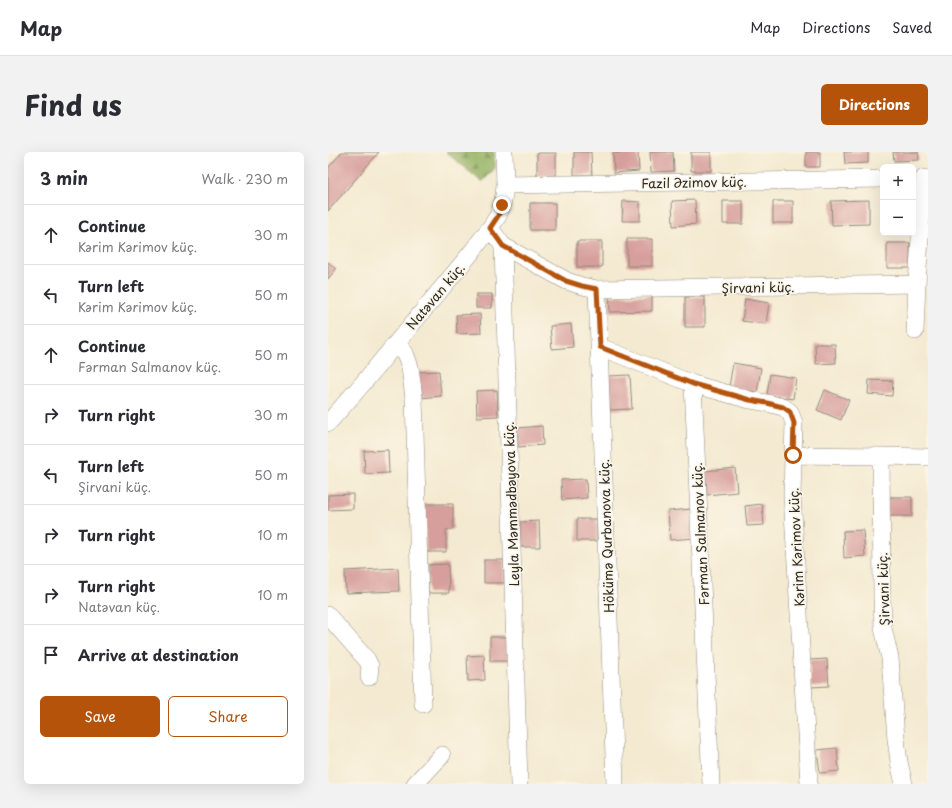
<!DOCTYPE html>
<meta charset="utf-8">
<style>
:root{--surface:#fff;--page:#f2f2f3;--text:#2b2b33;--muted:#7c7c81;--line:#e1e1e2;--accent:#b45309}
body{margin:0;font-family:"Playpen Sans",sans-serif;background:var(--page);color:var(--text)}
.controls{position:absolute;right:12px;top:12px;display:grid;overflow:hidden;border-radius:6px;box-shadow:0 4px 16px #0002}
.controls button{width:36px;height:36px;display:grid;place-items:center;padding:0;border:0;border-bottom:1px solid var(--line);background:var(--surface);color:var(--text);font:20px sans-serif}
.stop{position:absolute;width:12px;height:12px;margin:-9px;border:3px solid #b45309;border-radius:50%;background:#fff}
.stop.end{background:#b45309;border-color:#fff;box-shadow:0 1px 4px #0008}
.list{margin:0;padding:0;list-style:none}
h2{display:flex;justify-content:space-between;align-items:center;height:52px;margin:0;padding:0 16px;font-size:17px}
h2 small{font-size:13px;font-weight:400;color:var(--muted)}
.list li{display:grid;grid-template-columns:26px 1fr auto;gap:12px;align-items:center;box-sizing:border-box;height:60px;padding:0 16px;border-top:1px solid var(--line)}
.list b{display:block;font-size:15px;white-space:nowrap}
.list p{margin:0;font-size:13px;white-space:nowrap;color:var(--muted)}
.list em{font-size:13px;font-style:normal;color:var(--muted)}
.actions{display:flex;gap:8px;padding:12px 16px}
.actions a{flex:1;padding:9px 0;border:1px solid var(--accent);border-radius:6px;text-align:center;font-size:14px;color:var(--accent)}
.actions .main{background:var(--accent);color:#fff}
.icon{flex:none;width:22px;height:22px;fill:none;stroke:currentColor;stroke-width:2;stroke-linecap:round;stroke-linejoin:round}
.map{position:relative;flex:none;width:600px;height:632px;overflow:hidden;border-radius:6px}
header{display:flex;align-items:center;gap:24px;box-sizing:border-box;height:56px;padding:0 20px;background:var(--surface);border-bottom:1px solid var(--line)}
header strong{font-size:19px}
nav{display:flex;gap:22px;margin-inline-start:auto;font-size:14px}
.intro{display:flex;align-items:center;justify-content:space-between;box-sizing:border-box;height:96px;padding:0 24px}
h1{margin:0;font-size:28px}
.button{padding:10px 18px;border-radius:6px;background:var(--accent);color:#fff;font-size:14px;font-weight:700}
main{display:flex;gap:24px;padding:0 24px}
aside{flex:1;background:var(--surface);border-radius:6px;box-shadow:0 4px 16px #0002}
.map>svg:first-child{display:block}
.forest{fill:url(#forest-firs);stroke:#606e48}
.building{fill:#d79f9c}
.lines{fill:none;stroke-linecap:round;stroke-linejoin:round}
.minor-casing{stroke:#908a7e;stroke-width:18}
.minor{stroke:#fff;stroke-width:17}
.route{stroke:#b45309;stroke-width:5}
.labels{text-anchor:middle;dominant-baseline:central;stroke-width:3;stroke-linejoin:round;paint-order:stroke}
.street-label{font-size:13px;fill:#2b2b2b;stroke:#fcf5e5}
</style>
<header>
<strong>Map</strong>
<nav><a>Map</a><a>Directions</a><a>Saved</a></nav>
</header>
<div class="intro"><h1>Find us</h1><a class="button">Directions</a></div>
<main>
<aside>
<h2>3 min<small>Walk · 230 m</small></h2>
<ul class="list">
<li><svg class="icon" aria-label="ahead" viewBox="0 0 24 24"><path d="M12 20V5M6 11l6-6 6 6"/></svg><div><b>Continue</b><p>Kərim Kərimov küç.</p></div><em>30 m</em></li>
<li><svg class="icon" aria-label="left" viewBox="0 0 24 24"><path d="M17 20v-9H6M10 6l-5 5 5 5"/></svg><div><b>Turn left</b><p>Kərim Kərimov küç.</p></div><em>50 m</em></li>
<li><svg class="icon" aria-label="ahead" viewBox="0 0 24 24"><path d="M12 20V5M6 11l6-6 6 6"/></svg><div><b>Continue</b><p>Fərman Salmanov küç.</p></div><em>50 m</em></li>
<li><svg class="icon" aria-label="right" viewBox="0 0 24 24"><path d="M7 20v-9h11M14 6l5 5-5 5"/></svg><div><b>Turn right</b></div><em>30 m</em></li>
<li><svg class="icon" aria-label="left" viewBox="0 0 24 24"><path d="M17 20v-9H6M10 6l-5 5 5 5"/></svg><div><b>Turn left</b><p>Şirvani küç.</p></div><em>50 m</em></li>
<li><svg class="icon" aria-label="right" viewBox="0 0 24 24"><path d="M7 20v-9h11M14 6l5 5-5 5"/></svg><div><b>Turn right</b></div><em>10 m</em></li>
<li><svg class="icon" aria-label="right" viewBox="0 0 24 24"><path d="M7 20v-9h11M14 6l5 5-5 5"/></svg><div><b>Turn right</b><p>Natəvan küç.</p></div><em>10 m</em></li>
<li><svg class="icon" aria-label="arrive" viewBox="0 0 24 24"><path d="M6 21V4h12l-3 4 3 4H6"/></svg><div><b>Arrive at destination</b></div></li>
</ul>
<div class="actions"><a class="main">Save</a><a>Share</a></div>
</aside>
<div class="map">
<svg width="600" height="632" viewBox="0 0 600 632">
<defs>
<pattern id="forest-firs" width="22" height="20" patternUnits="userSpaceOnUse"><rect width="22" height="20" fill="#95b265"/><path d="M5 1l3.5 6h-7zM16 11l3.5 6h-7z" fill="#7a9153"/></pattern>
</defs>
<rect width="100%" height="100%" fill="#fcf5e5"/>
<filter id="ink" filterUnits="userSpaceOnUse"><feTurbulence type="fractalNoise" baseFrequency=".025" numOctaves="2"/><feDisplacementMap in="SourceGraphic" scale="8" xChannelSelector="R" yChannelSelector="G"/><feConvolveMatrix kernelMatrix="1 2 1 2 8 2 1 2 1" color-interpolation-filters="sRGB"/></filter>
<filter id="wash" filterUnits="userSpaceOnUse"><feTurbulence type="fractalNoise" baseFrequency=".012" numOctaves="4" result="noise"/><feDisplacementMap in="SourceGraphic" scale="16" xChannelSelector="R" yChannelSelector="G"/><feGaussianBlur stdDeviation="0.9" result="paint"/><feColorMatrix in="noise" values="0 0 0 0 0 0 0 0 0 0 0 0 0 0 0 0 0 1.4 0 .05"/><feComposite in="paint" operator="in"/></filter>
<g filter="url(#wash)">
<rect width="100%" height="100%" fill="#f4ead1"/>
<path class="forest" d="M 118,0 L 166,0 L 167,16 L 154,30 Z"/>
<g id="blocks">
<path class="building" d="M 14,0 L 51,0 L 0,59 L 0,16 Z
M 246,0 L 263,0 L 264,23 L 246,23 Z
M 310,0 L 311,19 L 286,21 L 285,1 Z
M 322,0 L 345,0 L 346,19 L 323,20 Z
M 363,0 L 383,0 L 383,19 L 363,19 Z
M 478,0 L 492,0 L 492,15 L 478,15 Z
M 516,0 L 540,0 L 540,11 L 517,12 Z
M 565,0 L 590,0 L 591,8 L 566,9 Z
M 209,1 L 228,1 L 228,24 L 209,24 Z
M 367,48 L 368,72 L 345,74 L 344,49 Z
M 541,48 L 541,72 L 504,73 L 503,49 Z
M 295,49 L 312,50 L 312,69 L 294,69 Z
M 395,49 L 415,49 L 415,72 L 395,72 Z
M 445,49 L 465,49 L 465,71 L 445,71 Z
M 202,51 L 227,51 L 227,78 L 202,78 Z
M 299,87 L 324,87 L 324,114 L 299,114 Z
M 249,89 L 274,89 L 274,115 L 249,115 Z
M 559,91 L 582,91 L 582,116 L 559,116 Z
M 0,110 L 8,117 L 0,127 Z
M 148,142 L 164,142 L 164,156 L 148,156 Z
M 324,143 L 324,159 L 282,160 L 281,144 Z
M 357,145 L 377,145 L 377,175 L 357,175 Z
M 417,147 L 441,151 L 438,172 L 414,169 Z
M 152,162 L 153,181 L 129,182 L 128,163 Z
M 243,172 L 245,195 L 224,197 L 222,174 Z
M 487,192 L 507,192 L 508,211 L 488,212 Z
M 405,211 L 433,216 L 429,240 L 401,235 Z
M 111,219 L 113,244 L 92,246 L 90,220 Z
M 442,222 L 468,226 L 465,247 L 439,243 Z
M 302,223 L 304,257 L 282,258 L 280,224 Z
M 541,228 L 565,229 L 564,244 L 540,242 Z
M 169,238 L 170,264 L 149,265 L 148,239 Z
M 497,238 L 521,248 L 513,268 L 489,258 Z
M 214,274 L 215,293 L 190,295 L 189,276 Z
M 60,298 L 61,321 L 37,322 L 36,299 Z
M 407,316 L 409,340 L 379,343 L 377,319 Z
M 258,327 L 259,346 L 234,348 L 233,328 Z
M 25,342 L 25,357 L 0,358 L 0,343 Z
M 559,345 L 584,345 L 584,364 L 559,364 Z
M 96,352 L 125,352 L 125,377 L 118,378 L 118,400 L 98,400 Z
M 434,352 L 436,373 L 419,374 L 417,354 Z
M 364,357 L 367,386 L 342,388 L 340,359 Z
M 249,367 L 269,367 L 269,389 L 249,389 Z
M 211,369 L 212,395 L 192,395 L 192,370 Z
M 535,378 L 537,404 L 516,406 L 515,379 Z
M 156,408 L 176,408 L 176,431 L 156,431 Z
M 120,412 L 121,441 L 100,441 L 100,413 Z
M 70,416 L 71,439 L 18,441 L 17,419 Z
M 162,485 L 180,485 L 180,509 L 162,509 Z
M 156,503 L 157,528 L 140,529 L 139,504 Z
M 499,507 L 501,534 L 483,535 L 481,508 Z
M 509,596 L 511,619 L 492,621 L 489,598 Z"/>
</g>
</g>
<g filter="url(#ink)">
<use href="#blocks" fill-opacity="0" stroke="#908a7e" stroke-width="1"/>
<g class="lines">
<defs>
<path id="minor" d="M 177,33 L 555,27
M 162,76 L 175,94 L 191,632
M 175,94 L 239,129 L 254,134 L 269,137 L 589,132 L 596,26
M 269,137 L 287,632
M 587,179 L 589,132
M 68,191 L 77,201 L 82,215 L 86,246 L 95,552
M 272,195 L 365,232 L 383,632
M 365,232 L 422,248 L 439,251 L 455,255 L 462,260 L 466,271 L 464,343 L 481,632
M 0,271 L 31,236 L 143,101 L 162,76 L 170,64 L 174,53 L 176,43 L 177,33 L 176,0
M 465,303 L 553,304 L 554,446 L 555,476 L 562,506 L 568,587 L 571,610 L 576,632
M 553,304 L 600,305
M 0,463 L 1,465 L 39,508 L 42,514 L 41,525
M 87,632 L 114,603"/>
</defs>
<use href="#minor" class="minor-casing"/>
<use href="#minor" class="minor"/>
</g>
</g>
<g class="lines" filter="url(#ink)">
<path class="route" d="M 174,53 L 170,64 L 162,76 L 175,94 L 238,129 L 254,134 L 269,137 L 272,195 L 365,232 L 422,248 L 439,251 L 455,255 L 462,260 L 466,271 L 465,303"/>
</g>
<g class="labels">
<g class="street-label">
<text transform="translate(366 30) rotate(-1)">Fazil Əzimov küç.</text>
<text transform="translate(430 135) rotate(-1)">Şirvani küç.</text>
<text transform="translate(107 144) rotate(-50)">Natəvan küç.</text>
<text transform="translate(183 352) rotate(-92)">Leyla Məmmədbəyova küç.</text>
<text transform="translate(372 382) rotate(-93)">Fərman Salmanov küç.</text>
<text transform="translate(278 384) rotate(-92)">Hökümə Qurbanova küç.</text>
<text transform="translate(468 395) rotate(-93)">Kərim Kərimov küç.</text>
<text transform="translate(555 437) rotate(-92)">Şirvani küç.</text>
</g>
</g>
</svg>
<div class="controls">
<button>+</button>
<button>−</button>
</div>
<div class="stop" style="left:465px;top:303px"></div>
<div class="stop end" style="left:174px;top:53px"></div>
</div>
</main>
